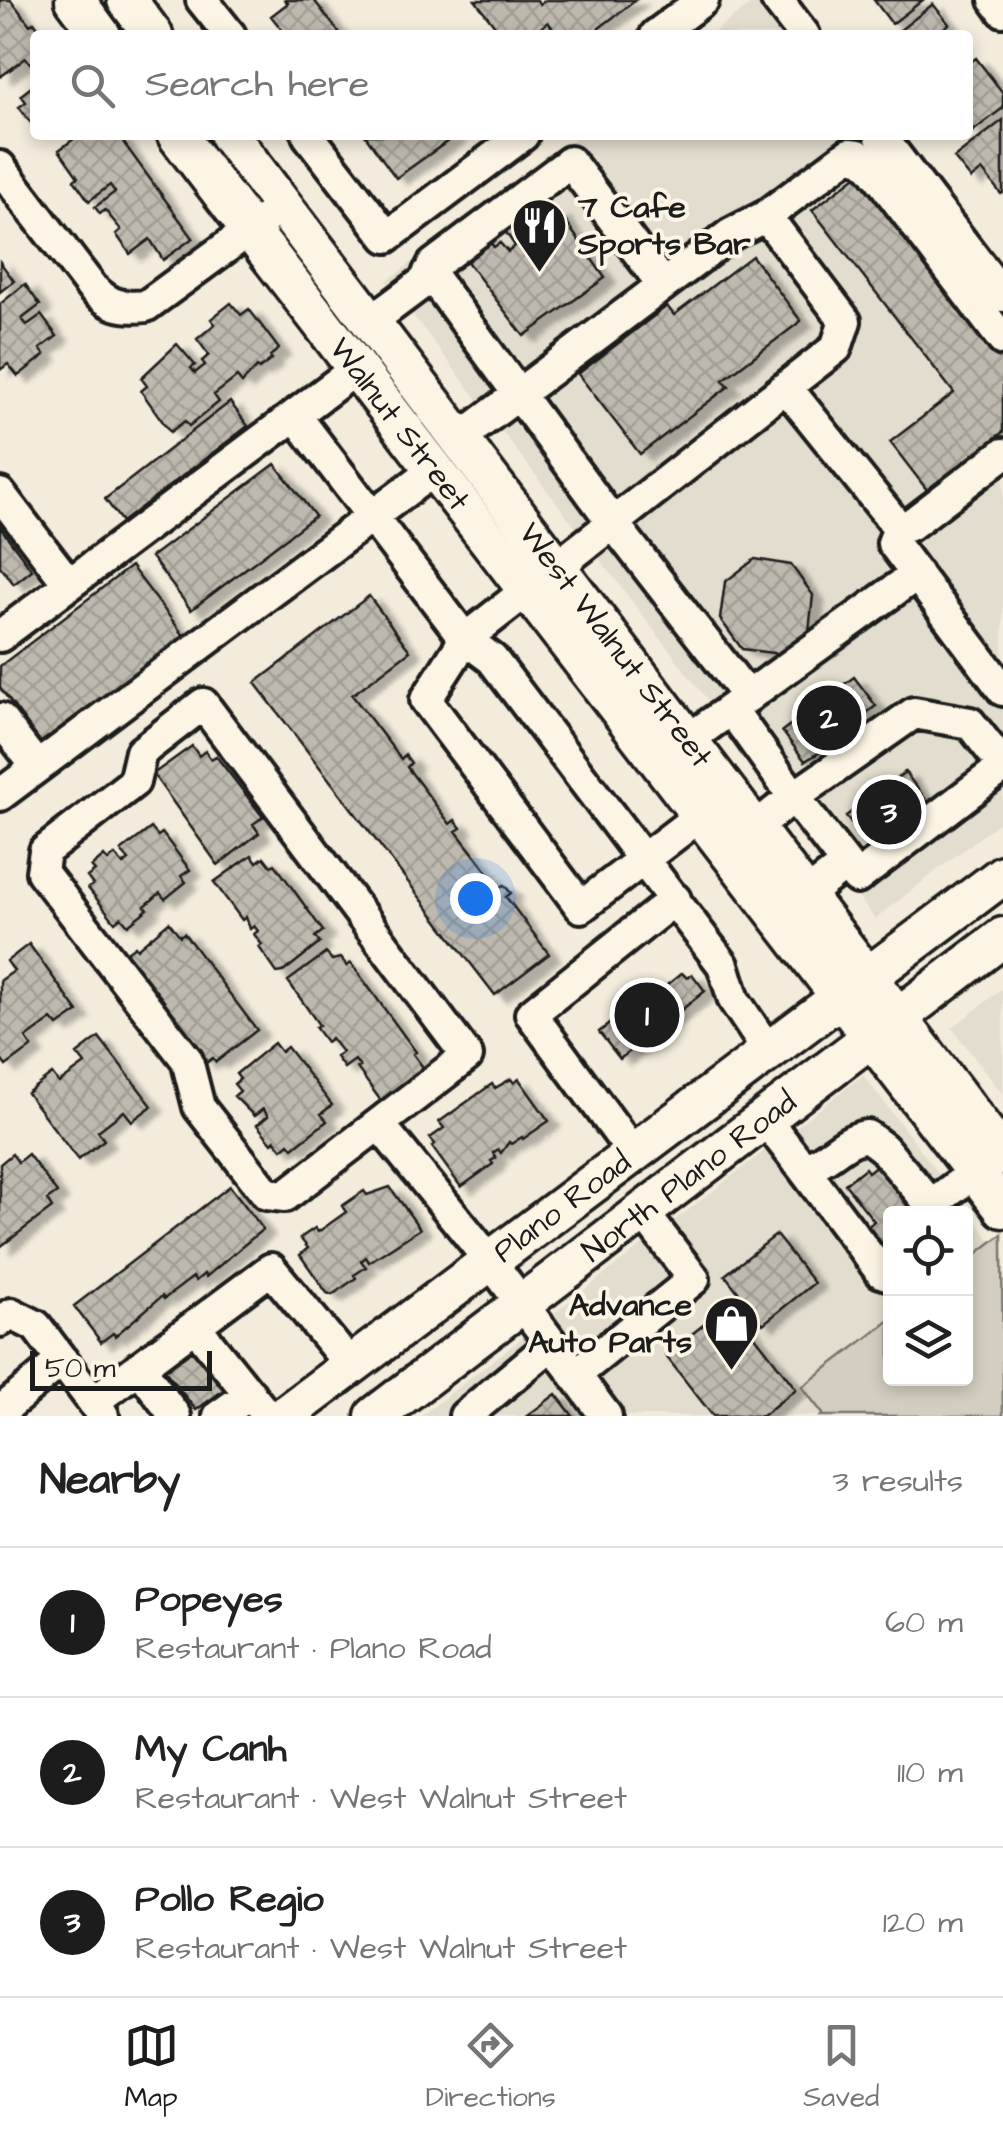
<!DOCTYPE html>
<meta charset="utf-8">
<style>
:root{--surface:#fff;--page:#f2f2f2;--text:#222;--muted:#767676;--line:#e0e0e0;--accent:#1c1c1c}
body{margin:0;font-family:"Architects Daughter",sans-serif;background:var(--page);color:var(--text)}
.controls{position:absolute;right:30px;bottom:30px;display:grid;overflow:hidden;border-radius:10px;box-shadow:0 5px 15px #0003}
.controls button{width:90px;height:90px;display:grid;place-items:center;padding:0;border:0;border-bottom:2px solid var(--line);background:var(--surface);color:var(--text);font:50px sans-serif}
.scale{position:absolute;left:30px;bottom:25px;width:182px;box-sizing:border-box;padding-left:10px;border:5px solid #1c1c1c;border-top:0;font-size:28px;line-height:35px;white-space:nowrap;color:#1c1c1c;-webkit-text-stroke:8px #fcf5e5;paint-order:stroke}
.you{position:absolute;left:475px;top:898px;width:35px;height:35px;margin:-25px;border:8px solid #fff;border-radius:50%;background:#1a73e8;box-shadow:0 0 0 15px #1a73e833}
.badge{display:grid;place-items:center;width:65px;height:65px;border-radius:50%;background:var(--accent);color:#fff;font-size:32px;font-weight:700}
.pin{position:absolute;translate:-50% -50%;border:5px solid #fff;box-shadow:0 2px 10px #0006}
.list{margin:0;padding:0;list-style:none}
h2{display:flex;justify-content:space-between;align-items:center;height:130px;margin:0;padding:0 40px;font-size:42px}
h2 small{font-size:32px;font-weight:400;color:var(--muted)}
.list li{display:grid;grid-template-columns:65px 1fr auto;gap:30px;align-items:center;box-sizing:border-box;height:150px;padding:0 40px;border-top:2px solid var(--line)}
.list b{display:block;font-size:38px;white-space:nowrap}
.list p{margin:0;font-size:32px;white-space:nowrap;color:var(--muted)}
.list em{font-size:32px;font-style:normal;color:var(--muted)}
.icon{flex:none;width:55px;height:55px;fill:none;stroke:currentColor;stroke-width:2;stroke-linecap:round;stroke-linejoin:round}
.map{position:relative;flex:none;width:1003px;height:1416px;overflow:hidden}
.search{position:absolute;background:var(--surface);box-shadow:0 5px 15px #0003;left:30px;right:30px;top:30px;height:110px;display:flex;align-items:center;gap:25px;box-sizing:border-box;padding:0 35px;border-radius:10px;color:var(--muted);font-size:38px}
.sheet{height:580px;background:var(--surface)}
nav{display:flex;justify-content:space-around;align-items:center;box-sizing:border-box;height:140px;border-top:2px solid var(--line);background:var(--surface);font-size:28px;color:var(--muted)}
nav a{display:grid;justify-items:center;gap:5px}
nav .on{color:var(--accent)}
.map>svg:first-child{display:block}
.built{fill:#e3ddcf;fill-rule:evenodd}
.green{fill:#d3cec1;stroke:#78756e;stroke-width:2.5}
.building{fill:url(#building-cross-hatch);stroke:#1c1c1c;stroke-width:2.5;filter:url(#shadow)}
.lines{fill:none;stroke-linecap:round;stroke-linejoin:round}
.minor-casing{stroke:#1c1c1c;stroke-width:38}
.major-casing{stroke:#1c1c1c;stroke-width:45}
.minor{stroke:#fcf5e5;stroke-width:30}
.major{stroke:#fcf5e5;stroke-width:38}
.labels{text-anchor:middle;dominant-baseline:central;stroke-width:8;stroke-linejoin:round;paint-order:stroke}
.poi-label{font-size:32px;font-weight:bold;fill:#1c1c1c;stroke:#fcf5e5;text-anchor:start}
.street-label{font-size:32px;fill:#1c1c1c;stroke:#fcf5e5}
</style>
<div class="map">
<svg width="1003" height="1416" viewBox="0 0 1003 1416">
<defs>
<pattern id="building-cross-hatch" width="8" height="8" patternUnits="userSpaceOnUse" patternTransform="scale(2.5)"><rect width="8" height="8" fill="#beb9ae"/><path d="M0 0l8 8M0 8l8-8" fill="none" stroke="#a39e95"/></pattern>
<filter id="shadow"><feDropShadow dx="11" dy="6" stdDeviation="2.5" flood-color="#0004"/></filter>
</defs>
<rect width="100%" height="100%" fill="#f3ecdd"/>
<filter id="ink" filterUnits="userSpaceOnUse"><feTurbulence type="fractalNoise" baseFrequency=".01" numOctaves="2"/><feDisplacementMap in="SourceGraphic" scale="20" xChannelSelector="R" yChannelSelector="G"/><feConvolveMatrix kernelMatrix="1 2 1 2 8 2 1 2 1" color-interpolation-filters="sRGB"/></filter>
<g filter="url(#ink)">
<path class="built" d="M 756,0 L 780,0 L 807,35 L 710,35 Z
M 579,135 L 885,135 L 1003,287 L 1003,819 L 875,919 L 387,281 Z
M 1003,988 L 1003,1095 L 952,1028 Z
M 863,1075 L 1003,1257 L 1003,1416 L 421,1416 ZM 890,1214 L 966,1214 L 966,1378 L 890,1378 Z"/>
<path class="green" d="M 1002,1234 L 1003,1416 L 821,1416 L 823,1414 L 802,1387 L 890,1320 L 890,1378 L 966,1378 L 966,1262 Z"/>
<path class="building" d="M 0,0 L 11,0 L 30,25 L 34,22 L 44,35 L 35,35 L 35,63 L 32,65 L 26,58 L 0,77 Z
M 285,0 L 314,0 L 341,35 L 286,35 L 271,16 L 288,3 Z
M 475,0 L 537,0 L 540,4 L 546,0 L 636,0 L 590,35 L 558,35 L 548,22 L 532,35 L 502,35 Z
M 874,0 L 923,0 L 892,24 Z
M 933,4 L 949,24 L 940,31 L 944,35 L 894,35 Z
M 976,58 L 1003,93 L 1003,108 L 972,132 L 968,126 L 968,64 Z
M 35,84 L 35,126 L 34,127 L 19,107 L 26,102 L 21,95 Z
M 1003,120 L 1003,193 L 1001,194 L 982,170 L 971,179 L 954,158 Z
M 79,135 L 118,135 L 193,238 L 163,260 L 150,239 L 130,254 L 116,234 L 121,230 L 105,210 L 100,214 L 95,207 L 115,192 L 110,185 L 89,201 L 74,180 L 78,177 L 59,150 Z
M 365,135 L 454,135 L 455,136 L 396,178 Z
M 860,173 L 1003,358 L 1003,432 L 927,490 L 890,442 L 954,393 L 812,210 Z
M 536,206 L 548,220 L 559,212 L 605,278 L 524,336 L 462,255 L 486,237 L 494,247 L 500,243 L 508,252 L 515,246 L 505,231 Z
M 752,256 L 801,321 L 723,380 L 729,386 L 640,454 L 578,374 L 667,306 L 674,315 Z
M 0,262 L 14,281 L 0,292 Z
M 25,284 L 40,305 L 22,319 L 27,325 L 41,315 L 57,336 L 40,349 L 45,355 L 18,376 L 8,364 L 0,370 L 0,304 Z
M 231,303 L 241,315 L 249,309 L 279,349 L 270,356 L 272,359 L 259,369 L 257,367 L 242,383 L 237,377 L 214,395 L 219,402 L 189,426 L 185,421 L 170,432 L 141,391 L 147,386 L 141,378 L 177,344 L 195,365 L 191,368 L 195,373 L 205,365 L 202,361 L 209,355 L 197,339 L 215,324 L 211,319 Z
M 230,402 L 248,426 L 122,522 L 105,499 Z
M 275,464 L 315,516 L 191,610 L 151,557 Z
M 0,527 L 32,570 L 14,584 L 0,566 Z
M 755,559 L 791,565 L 813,595 L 809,631 L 780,654 L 742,649 L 720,619 L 725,582 Z
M 131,566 L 185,637 L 45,748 L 0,688 L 0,666 Z
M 369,596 L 410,651 L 352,695 L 401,759 L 405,755 L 411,763 L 407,767 L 450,824 L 455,820 L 461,828 L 456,831 L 500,888 L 504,885 L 511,893 L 506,897 L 549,954 L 495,995 L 255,683 Z
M 854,677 L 876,706 L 843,730 L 847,736 L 805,761 L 782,731 Z
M 192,746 L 199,756 L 205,751 L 211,759 L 216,756 L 263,817 L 253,824 L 259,833 L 218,865 L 153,774 Z
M 905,772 L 932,808 L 895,836 L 868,846 L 846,816 Z
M 151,828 L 158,836 L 162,833 L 190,870 L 181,876 L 186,882 L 165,899 L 160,893 L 145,906 L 148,909 L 128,925 L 121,917 L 115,922 L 88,888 L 93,885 L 87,877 L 95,871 L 91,867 L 104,856 L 108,861 L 115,855 L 123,865 L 129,860 L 121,851 Z
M 252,855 L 257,862 L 264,857 L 271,866 L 275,864 L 323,931 L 315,937 L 320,943 L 283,972 L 277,973 L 259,947 L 262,945 L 254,934 L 258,931 L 254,926 L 250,929 L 246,917 L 242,920 L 214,882 Z
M 169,922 L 180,936 L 184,933 L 257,1030 L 216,1062 L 213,1058 L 206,1063 L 124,954 L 135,946 L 137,949 Z
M 29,944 L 78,1012 L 58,1026 L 52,1019 L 26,1038 L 32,1047 L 6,1066 L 0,1058 L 0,981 L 14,971 L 7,961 Z
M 326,953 L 332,960 L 341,958 L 347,966 L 351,963 L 416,1052 L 413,1054 L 428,1074 L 380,1109 L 376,1104 L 381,1101 L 357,1068 L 360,1067 L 355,1060 L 344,1068 L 336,1057 L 342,1052 L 331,1038 L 326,1042 L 315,1027 L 319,1025 L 288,981 Z
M 682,973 L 687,978 L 692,974 L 705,991 L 620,1059 L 599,1032 L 647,994 L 651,998 Z
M 99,1037 L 152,1106 L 132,1121 L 124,1111 L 98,1131 L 104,1140 L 78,1160 L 27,1093 L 52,1074 L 59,1083 L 85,1064 L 77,1054 Z
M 274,1043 L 281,1052 L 287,1047 L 332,1105 L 321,1114 L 327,1121 L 293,1148 L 289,1143 L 282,1149 L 275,1140 L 272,1143 L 257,1125 L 268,1116 L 263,1109 L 254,1116 L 234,1096 L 240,1091 L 234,1084 L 240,1079 L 236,1074 Z
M 511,1079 L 514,1083 L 519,1079 L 549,1121 L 523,1139 L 522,1137 L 511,1144 L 509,1142 L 501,1153 L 498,1149 L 493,1153 L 496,1158 L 491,1161 L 493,1164 L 461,1187 L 432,1147 L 435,1144 L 430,1138 L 444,1128 L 439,1122 L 492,1084 L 495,1088 Z
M 12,1154 L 18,1162 L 28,1154 L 57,1193 L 47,1200 L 52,1208 L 0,1247 L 0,1164 Z
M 878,1164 L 913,1214 L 890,1214 L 890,1252 L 887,1255 L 866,1228 L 874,1221 L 845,1184 L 865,1168 L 868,1172 Z
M 230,1186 L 263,1229 L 206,1277 L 204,1274 L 196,1281 L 193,1277 L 164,1299 L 162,1296 L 115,1336 L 113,1333 L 101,1342 L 74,1306 Z
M 390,1187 L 420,1229 L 369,1262 L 366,1257 L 361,1261 L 366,1267 L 354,1275 L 356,1278 L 332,1295 L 327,1293 L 300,1255 L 308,1248 L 300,1238 L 315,1228 L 318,1232 L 346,1212 L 342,1206 L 364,1191 L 367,1195 Z
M 776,1235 L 814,1283 L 763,1324 L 725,1275 Z
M 730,1304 L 796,1389 L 762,1416 L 713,1416 L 665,1355 Z
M 191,1345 L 225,1389 L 196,1410 L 162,1367 Z
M 556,1394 L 573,1416 L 527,1416 Z"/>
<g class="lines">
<defs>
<path id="minor" d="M 202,0 L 230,35
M 777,0 L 804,35
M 995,0 L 1003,11
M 656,35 L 703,0
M 308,135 L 387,237 L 523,135
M 880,135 L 1003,296
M 0,167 L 92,288 C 109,305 122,309 146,306 L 266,218
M 766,216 L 849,154 L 858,155 L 871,166 L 1003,340
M 429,272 L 613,523 L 748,697
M 370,322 L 425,281 L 433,265 L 570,162 L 663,285
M 356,369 L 295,415 L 465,639 L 492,659 L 723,965 L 734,1000 L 769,1052
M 459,439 L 731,234 L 766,216 L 845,321 L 836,348 L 786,387
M 0,494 L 69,584
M 899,528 L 910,525 L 1003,454
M 0,636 L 295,415
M 203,704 L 467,1056 L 285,1196 L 267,1194 L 199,1107 L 187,1060 L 42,872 L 45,851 L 134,782 L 141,752 Z
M 731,709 L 794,797 L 914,713 L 970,723 L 1003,765
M 0,719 L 37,767
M 688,740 L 917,574
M 0,795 L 434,470
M 701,815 L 581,907 L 426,700 L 465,639 L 786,387 L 899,528 L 893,543 L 1003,690
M 754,828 L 794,797 L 846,864
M 805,896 L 846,864 L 857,878 L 1003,767
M 764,1118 L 802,1167 C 827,1165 841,1139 867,1136 L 883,1148 L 931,1205 L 933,1214
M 379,1124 L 490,1261 L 606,1416
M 633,1153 L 531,1014 L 675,899
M 802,1167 L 881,1272 L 890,1275
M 931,1205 L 975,1172
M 0,1321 L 12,1314 L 36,1326 L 103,1415
M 195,1326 L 267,1416
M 139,1367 L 175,1416
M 575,1375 L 694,1279 L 642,1211
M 93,1402 L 271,1269 L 351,1366
M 0,1412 L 62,1360
M 219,1416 L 250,1394
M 465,1416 L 552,1344"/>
<g id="major">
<path d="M 75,0 L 101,35"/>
<path d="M 127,0 L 153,35"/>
<path id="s1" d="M 177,135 L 1003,1208"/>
<path id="s2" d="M 229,135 L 1003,1156"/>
<path id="s3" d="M 284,1416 L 1003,875"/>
<path id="s4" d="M 375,1416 L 1003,937"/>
</g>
</defs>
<use href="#minor" class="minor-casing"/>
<use href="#major" class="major-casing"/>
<use href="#minor" class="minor"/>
<use href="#major" class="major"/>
</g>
</g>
<defs>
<symbol id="restaurant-pin" viewBox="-11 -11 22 30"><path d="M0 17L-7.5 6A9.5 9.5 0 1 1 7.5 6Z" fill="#1c1c1c" stroke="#fcf5e5"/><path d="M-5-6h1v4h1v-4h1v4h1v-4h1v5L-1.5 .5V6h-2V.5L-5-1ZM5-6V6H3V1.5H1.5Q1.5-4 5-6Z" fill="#fff"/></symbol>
<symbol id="shop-pin" viewBox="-11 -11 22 30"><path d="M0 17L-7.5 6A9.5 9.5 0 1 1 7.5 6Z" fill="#1c1c1c" stroke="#fcf5e5"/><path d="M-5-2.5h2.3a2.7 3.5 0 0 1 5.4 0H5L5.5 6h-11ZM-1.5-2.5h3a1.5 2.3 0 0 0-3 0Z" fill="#fff"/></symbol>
</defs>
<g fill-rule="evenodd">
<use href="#restaurant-pin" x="508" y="194" width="63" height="86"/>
<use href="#shop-pin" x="700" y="1292" width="63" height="86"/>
</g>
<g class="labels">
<g class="poi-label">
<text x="578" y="207">7 Cafe<tspan x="578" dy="37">Sports Bar</tspan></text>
<text x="692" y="1305" text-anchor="end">Advance<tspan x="692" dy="37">Auto Parts</tspan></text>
</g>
<g class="street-label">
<text stroke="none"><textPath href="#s1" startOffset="365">Walnut Street</textPath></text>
<text stroke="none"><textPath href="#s2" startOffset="640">West Walnut Street</textPath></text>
<text stroke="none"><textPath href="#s4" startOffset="395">North Plano Road</textPath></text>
<text stroke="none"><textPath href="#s3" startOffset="348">Plano Road</textPath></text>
</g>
</g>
</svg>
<div class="controls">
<button><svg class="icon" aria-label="locate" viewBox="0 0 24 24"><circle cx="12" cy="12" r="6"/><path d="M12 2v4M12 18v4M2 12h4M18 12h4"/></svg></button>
<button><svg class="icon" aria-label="layers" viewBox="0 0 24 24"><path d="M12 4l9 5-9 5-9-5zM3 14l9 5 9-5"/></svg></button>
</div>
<div class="scale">50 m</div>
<div class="you"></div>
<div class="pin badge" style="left:647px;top:1015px">1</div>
<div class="pin badge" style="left:829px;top:718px">2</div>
<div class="pin badge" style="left:889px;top:812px">3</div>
<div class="search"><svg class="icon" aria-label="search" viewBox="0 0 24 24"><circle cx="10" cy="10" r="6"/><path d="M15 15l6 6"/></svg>Search here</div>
</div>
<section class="sheet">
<h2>Nearby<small>3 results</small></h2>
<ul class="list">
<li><span class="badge">1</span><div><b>Popeyes</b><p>Restaurant · Plano Road</p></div><em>60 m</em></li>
<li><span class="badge">2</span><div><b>My Canh</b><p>Restaurant · West Walnut Street</p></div><em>110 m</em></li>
<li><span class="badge">3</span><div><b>Pollo Regio</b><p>Restaurant · West Walnut Street</p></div><em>120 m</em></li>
</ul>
</section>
<nav>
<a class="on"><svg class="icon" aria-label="map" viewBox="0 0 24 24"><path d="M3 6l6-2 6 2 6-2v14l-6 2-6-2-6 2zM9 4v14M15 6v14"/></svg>Map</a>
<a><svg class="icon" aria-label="directions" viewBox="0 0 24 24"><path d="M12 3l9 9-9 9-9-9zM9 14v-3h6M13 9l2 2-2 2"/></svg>Directions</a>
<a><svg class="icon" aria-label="saved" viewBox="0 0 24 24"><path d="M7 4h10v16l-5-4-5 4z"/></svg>Saved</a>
</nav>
